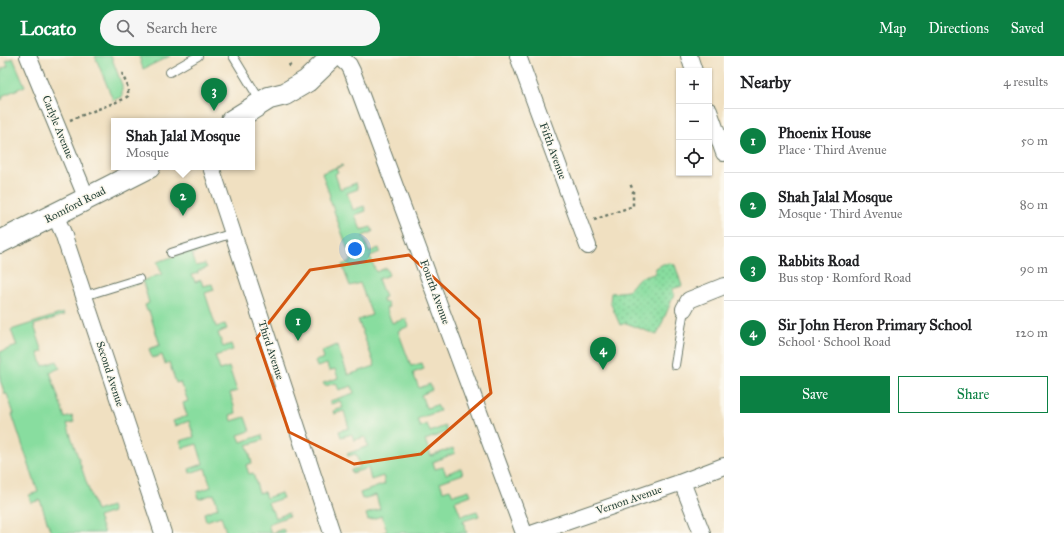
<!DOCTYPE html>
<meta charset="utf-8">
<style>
:root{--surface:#fff;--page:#f6f6f6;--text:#202124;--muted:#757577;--line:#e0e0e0;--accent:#0b8043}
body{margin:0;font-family:"IM FELL Great Primer",serif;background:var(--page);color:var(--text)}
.controls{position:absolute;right:12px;top:12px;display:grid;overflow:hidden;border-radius:0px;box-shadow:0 1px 3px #0004}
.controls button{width:36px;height:36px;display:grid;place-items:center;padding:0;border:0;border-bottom:1px solid var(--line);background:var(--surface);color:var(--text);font:20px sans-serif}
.you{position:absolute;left:355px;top:193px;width:14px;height:14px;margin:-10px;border:3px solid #fff;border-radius:50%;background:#1a73e8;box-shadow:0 0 0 6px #1a73e833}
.badge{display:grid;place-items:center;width:26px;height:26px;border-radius:50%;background:var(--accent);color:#fff;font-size:13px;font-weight:700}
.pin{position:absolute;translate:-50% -33px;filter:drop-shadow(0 1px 2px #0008)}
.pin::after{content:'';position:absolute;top:21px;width:14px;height:12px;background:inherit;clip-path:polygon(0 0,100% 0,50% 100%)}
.popup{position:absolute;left:111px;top:62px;width:144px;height:52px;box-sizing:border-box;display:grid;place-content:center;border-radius:0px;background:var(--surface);filter:drop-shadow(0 1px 3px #0005);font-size:13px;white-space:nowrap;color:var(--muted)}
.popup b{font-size:15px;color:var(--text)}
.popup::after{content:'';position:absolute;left:50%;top:100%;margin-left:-8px;border:8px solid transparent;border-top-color:var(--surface)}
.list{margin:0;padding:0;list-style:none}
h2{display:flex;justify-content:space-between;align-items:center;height:52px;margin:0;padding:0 16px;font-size:17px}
h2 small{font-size:13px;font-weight:400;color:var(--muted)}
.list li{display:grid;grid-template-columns:26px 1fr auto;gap:12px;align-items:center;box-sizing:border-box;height:64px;padding:0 16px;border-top:1px solid var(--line)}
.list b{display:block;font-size:15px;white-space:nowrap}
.list p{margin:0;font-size:13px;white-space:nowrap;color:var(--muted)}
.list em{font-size:13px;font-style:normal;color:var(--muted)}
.actions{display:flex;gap:8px;padding:12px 16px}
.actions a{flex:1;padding:9px 0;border:1px solid var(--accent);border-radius:0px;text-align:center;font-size:14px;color:var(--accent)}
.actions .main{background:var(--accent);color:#fff}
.icon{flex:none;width:22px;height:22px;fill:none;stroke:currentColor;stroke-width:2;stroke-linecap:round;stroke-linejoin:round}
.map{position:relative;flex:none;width:724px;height:477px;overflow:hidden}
header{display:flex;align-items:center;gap:24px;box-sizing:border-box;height:56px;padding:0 20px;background:var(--accent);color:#fff}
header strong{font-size:19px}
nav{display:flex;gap:22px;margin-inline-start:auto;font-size:14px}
.search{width:280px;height:36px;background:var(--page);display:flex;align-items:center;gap:10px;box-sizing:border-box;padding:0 14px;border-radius:22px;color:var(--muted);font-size:15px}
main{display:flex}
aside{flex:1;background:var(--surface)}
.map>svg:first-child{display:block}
.green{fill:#88dd9f;stroke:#548d6a}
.park{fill:url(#park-dots);stroke:#548d6a}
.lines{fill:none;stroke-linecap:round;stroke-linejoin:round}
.service-casing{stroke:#687665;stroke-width:10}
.minor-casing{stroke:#687665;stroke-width:18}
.primary-casing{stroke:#687665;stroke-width:24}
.path{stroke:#687665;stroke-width:2.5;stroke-dasharray:3 3;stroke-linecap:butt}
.service{stroke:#fff;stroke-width:8}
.minor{stroke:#fff;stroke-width:16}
.primary{stroke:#fff;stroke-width:22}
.marked{fill:none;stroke:#d45610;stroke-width:3;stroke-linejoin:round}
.labels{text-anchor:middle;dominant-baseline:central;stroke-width:3;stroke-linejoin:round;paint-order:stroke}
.street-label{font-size:11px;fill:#1f3d34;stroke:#fbf7ec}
</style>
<header>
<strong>Locato</strong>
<div class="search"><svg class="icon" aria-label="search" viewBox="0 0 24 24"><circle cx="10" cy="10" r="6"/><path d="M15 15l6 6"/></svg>Search here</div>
<nav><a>Map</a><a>Directions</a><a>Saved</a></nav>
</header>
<main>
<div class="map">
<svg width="724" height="477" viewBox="0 0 724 477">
<defs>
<pattern id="park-dots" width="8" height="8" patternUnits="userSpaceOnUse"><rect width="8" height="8" fill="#88dd9f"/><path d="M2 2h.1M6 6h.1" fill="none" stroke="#6fb482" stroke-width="1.8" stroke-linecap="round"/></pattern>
</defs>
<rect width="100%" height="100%" fill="#fbf7ec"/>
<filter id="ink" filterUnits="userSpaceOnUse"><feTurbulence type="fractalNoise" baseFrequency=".025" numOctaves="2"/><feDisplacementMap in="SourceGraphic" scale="8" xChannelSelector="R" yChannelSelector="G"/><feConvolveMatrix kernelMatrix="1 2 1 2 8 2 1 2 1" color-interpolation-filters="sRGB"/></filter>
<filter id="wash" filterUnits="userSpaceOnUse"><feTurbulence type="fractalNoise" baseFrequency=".012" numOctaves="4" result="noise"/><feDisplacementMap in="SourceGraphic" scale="16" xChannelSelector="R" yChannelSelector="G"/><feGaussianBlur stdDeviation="0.9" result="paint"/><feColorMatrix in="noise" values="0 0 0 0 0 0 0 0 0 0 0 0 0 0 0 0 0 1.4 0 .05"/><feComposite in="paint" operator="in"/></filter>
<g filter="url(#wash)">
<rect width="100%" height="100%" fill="#f0e0c1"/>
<path class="green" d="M 95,0 L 111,0 L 122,29 L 122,41 L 113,44 Z
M 139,0 L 170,0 L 143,13 Z
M 13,2 L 25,30 L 2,40 L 3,43 L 0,44 L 0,16 L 2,15 L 1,13 L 8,10 L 6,5 Z
M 342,109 L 343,110 L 336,112 L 338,116 L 335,118 L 340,133 L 356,127 L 358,133 L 347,137 L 353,154 L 364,150 L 366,155 L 355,159 L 361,174 L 371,171 L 373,176 L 363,180 L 369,196 L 379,192 L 380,196 L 370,200 L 376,216 L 386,212 L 389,219 L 378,223 L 385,241 L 382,242 L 384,247 L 387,246 L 389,251 L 386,252 L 392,267 L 406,263 L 409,270 L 398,275 L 411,310 L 422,307 L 424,313 L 413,317 L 419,332 L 430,328 L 432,334 L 421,339 L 426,352 L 437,349 L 440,355 L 417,363 L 420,371 L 427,368 L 430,376 L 445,370 L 447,376 L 425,384 L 431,400 L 453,392 L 455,397 L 433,406 L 435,413 L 443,411 L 446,418 L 461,412 L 463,418 L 440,426 L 443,435 L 450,433 L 453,439 L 469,434 L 471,439 L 455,445 L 461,460 L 477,455 L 479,460 L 463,465 L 467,477 L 404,477 L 403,476 L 400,477 L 382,477 L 387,475 L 382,460 L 368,464 L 366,458 L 380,453 L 376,439 L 362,443 L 360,437 L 385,428 L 383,420 L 371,424 L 368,412 L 352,417 L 351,414 L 360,411 L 356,398 L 348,400 L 347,398 L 368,390 L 365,381 L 354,384 L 352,378 L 341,381 L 339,375 L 349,372 L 344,355 L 334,358 L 333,355 L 343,352 L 340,345 L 331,348 L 330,345 L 354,337 L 352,330 L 339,334 L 336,327 L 325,330 L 323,327 L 338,322 L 335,313 L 329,315 L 327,308 L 317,311 L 315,305 L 324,302 L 322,295 L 337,289 L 348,319 L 375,310 L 358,264 L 372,259 L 360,227 L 350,230 L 342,209 L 352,205 L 329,141 L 330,140 L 322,117 Z
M 199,192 L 200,195 L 192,198 L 196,210 L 205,208 L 207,212 L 198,215 L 198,217 L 192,219 L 195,226 L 201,224 L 203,230 L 212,228 L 214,234 L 205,237 L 216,271 L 225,268 L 227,273 L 218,277 L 223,291 L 231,288 L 233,294 L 215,300 L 220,314 L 229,311 L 237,335 L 230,337 L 236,357 L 230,359 L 232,365 L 245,361 L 250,375 L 238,379 L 241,386 L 262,379 L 263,384 L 247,389 L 252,407 L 246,409 L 249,418 L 253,417 L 259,437 L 264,436 L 266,442 L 281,437 L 283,442 L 268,447 L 271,454 L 272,454 L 275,462 L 288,457 L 289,460 L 268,468 L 271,477 L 283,473 L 285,477 L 224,477 L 226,476 L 221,460 L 206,465 L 204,457 L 218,452 L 214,438 L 199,443 L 197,436 L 211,431 L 205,412 L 190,417 L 189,413 L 203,408 L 197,388 L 183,392 L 180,385 L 194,381 L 189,365 L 175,370 L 173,365 L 187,360 L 183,347 L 188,345 L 183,332 L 182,332 L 180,326 L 176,327 L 169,306 L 165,308 L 162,299 L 152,302 L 149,293 L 160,289 L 149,255 L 147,255 L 145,249 L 149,247 L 143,226 L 125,232 L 124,231 L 162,218 L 157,206 Z
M 63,257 L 64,259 L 34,269 L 43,296 L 38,297 L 43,310 L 57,305 L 60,312 L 50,316 L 65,362 L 72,360 L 74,366 L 67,368 L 96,455 L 111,450 L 113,456 L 98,461 L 104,477 L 51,477 L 40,444 L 31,447 L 29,439 L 38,436 L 12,358 L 14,358 L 7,338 L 5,338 L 0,324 L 0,296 L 17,290 L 11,274 Z"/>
<path class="park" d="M 670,207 L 675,209 L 682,230 L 672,233 L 674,239 L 657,279 L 626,267 L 620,269 L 610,246 L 611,237 L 628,235 L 639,222 L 654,218 L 656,212 L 663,208 Z"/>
</g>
<g filter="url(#ink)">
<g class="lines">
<defs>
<path id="service" d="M 233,0 L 261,46
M 170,16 L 198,0
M 171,197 L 233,177
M 84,240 L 139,223
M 675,309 L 684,253"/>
<path id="minor" d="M 28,0 L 87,143
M 339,0 L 349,9 L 352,15 L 524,477
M 518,0 L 588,190
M 689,0 L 694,15
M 709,55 L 724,97
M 211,111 L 332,477
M 55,159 L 63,177 L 163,477
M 684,253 L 689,244 L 724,230
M 682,426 L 702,477
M 534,477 L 682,426 L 724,410"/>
<path id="primary" d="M 232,65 L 269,42 L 285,38 L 307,25 L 333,0
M 0,186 L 82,145 L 149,111"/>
</defs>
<use href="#service" class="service-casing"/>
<use href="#minor" class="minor-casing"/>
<use href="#primary" class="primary-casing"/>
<path class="path" d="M 289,8 L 291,12
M 70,64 L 124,43 L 128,40 L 128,32 L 122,17
M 594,164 L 633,150 L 633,135 L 630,127"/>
<use href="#service" class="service"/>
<use href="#minor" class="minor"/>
<use href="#primary" class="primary"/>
</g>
</g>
<path class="marked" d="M 409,199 L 479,263 L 491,337 L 421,398 L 354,408 L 289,376 L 257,282 L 310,214 Z"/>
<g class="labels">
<g class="street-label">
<text transform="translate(58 71) rotate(68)">Carlyle Avenue</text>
<text transform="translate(553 95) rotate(70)">Fifth Avenue</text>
<text transform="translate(75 149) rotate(-27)">Romford Road</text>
<text transform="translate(435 236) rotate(70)">Fourth Avenue</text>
<text transform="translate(271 294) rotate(72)">Third Avenue</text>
<text transform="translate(110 318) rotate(72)">Second Avenue</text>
<text transform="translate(629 444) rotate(-19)">Vernon Avenue</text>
</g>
</g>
</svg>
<div class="controls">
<button>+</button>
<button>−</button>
<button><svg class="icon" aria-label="locate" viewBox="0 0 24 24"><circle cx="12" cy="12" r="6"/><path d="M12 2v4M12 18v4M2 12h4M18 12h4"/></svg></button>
</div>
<div class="you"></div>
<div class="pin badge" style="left:298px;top:285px">1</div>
<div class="pin badge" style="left:183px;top:160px">2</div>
<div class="popup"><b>Shah Jalal Mosque</b>Mosque</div>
<div class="pin badge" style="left:214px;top:55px">3</div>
<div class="pin badge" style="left:603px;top:314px">4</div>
</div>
<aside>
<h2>Nearby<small>4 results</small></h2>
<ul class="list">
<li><span class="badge">1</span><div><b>Phoenix House</b><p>Place · Third Avenue</p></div><em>50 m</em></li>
<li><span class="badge">2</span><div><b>Shah Jalal Mosque</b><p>Mosque · Third Avenue</p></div><em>80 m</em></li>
<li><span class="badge">3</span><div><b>Rabbits Road</b><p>Bus stop · Romford Road</p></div><em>90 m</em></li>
<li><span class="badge">4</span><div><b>Sir John Heron Primary School</b><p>School · School Road</p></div><em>120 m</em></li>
</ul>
<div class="actions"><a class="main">Save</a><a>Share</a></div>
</aside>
</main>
